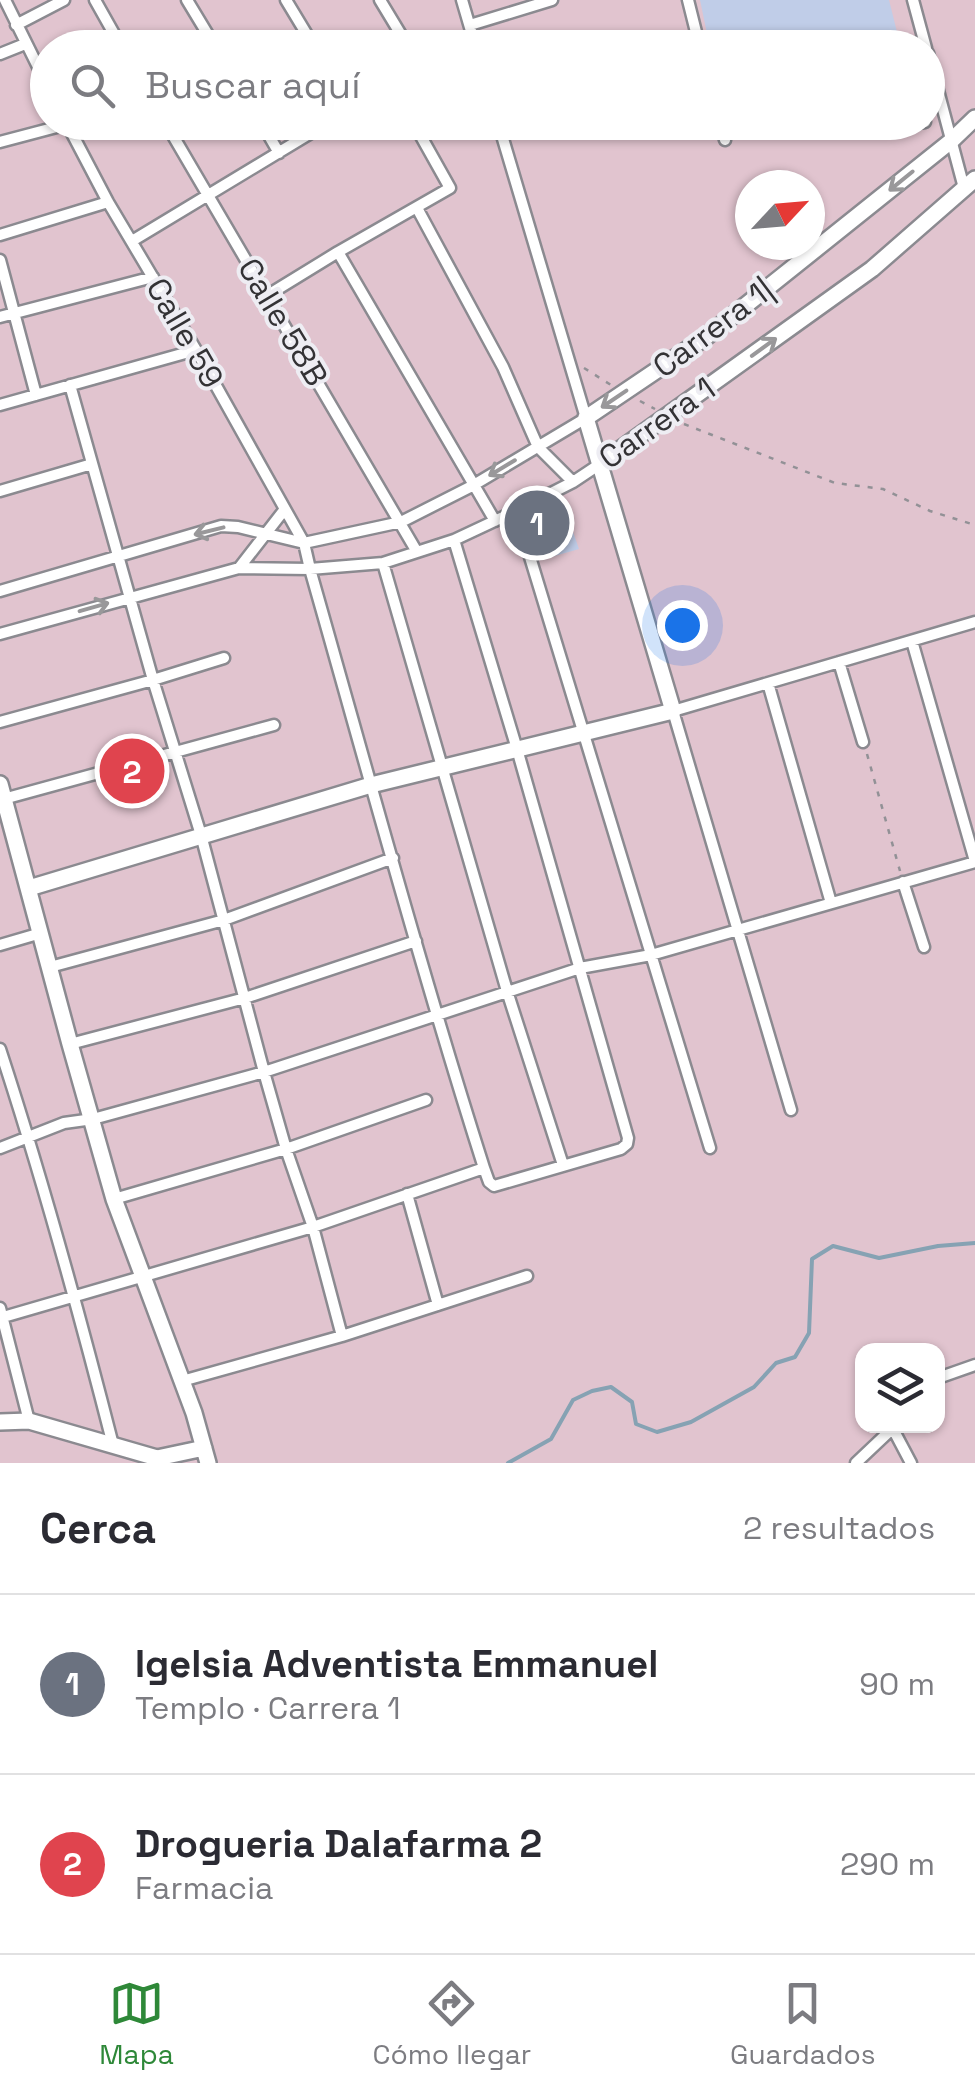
<!DOCTYPE html>
<html lang="es">
<meta charset="utf-8">
<style>
:root{--surface:#fff;--page:#f2f2f3;--text:#2b2b33;--muted:#7c7c81;--line:#e1e1e2;--accent:#2e8838}
body{margin:0;font-family:"Space Grotesk",sans-serif;background:var(--page);color:var(--text)}
.controls{position:absolute;right:30px;bottom:30px;display:grid;overflow:hidden;border-radius:20px;box-shadow:0 2px 8px #0004}
.controls button{width:90px;height:90px;display:grid;place-items:center;padding:0;border:0;border-bottom:2px solid var(--line);background:var(--surface);color:var(--text);font:50px sans-serif}
.compass{position:absolute;left:735px;top:170px;width:90px;height:90px;border-radius:50%;background:var(--surface);box-shadow:0 2px 8px #0004;rotate:64deg}
.you{position:absolute;left:682px;top:625px;width:35px;height:35px;margin:-25px;border:8px solid #fff;border-radius:50%;background:#1a73e8;box-shadow:0 0 0 15px #1a73e833}
.badge{display:grid;place-items:center;width:65px;height:65px;border-radius:50%;background:var(--accent);color:#fff;font-size:32px;font-weight:700}
.pin{position:absolute;translate:-50% -50%;border:5px solid #fff;box-shadow:0 2px 10px #0006}
.list{margin:0;padding:0;list-style:none}
h2{display:flex;justify-content:space-between;align-items:center;height:130px;margin:0;padding:0 40px;font-size:42px}
h2 small{font-size:32px;font-weight:400;color:var(--muted)}
.list li{display:grid;grid-template-columns:65px 1fr auto;gap:30px;align-items:center;box-sizing:border-box;height:180px;padding:0 40px;border-top:2px solid var(--line)}
.list b{display:block;font-size:38px;white-space:nowrap}
.list p{margin:0;font-size:32px;white-space:nowrap;color:var(--muted)}
.list em{font-size:32px;font-style:normal;color:var(--muted)}
.icon{flex:none;width:55px;height:55px;fill:none;stroke:currentColor;stroke-width:2;stroke-linecap:round;stroke-linejoin:round}
.map{position:relative;flex:none;width:975px;height:1463px;overflow:hidden}
.search{position:absolute;background:var(--surface);box-shadow:0 2px 8px #0004;left:30px;right:30px;top:30px;height:110px;display:flex;align-items:center;gap:25px;box-sizing:border-box;padding:0 35px;border-radius:55px;color:var(--muted);font-size:38px}
.sheet{height:490px;background:var(--surface)}
nav{display:flex;justify-content:space-around;align-items:center;box-sizing:border-box;height:140px;border-top:2px solid var(--line);background:var(--surface);font-size:28px;color:var(--muted)}
nav a{display:grid;justify-items:center;gap:5px}
nav .on{color:var(--accent)}
.map>svg:first-child{display:block}
.green{fill:#e1c4cf;fill-rule:evenodd}
.lines{fill:none;stroke-linecap:round;stroke-linejoin:round}
.stream{stroke:#86a2b3;stroke-width:4}
.building{fill:#c0cde8}
.street-casing{stroke:#8b8a90;stroke-width:15}
.secondary-casing{stroke:#8b8a90;stroke-width:20}
.path{stroke:#929196;stroke-width:2.5;stroke-dasharray:5 8;stroke-linecap:butt}
.street{stroke:#fff;stroke-width:10}
.secondary{stroke:#fff;stroke-width:15}
.oneway{stroke:#99989a}
.labels{text-anchor:middle;dominant-baseline:central;stroke-width:8;stroke-linejoin:round;paint-order:stroke}
.street-label{font-size:32px;fill:#333235;stroke:#eeedf3}
</style>
<div class="map">
<svg width="975" height="1463" viewBox="0 0 975 1463">
<rect width="100%" height="100%" fill="#eeedf3"/>
<path class="green" d="M 0,0 L 975,0 L 975,1463 L 0,1463 ZM 48,48 L 928,48 L 928,122 L 48,122 ZM 750,185 L 810,185 L 810,245 L 750,245 ZM 862,1350 L 938,1350 L 938,1426 L 862,1426 Z"/>
<g class="lines">
<path class="stream" d="M 508,1463 L 551,1439 L 573,1400 L 592,1391 L 611,1387 L 632,1402 L 636,1424 L 657,1432 L 691,1422 L 754,1387 L 776,1363 L 795,1357 L 809,1333 L 812,1259 L 833,1246 L 879,1258 L 938,1246 L 975,1243"/>
</g>
<path class="building" d="M 700,0 L 889,0 L 901,48 L 710,48 Z
M 564,506 L 579,549 L 551,557 L 536,516 Z"/>
<g class="lines">
<defs>
<path id="street" d="M 5,0 L 48,87
M 95,0 L 122,48
M 187,0 L 216,48
M 286,0 L 315,48
M 380,0 L 409,48
M 462,0 L 476,48
M 688,0 L 700,48
M 913,0 L 926,48
M 16,25 L 64,0
M 470,25 L 552,0
M 928,53 L 964,188
M 0,54 L 25,44
M 66,122 L 108,202 L 196,350 L 304,543 L 310,569 C 367,769 421,970 484,1168 L 489,1182 L 494,1186 L 621,1149 L 627,1144 L 628,1138 L 517,749 L 454,540
M 165,122 L 417,552
M 261,122 L 279,153
M 720,122 L 725,140
M 744,131 L 859,126 L 889,127 L 925,122
M 0,142 L 68,124
M 417,208 L 503,367 L 538,447 L 573,482
M 0,235 L 108,202
M 132,241 L 329,122
M 338,252 L 495,521
M 0,260 L 36,395
M 268,295 L 338,252 L 450,188 L 413,122
M 0,317 L 153,277
M 70,385 L 153,680 L 201,835 L 264,1072 L 286,1149 L 313,1227 L 342,1336
M 0,405 L 196,350
M 0,491 L 92,464
M 516,511 L 710,1148
M 383,563 L 507,991 L 563,1165
M 239,568 L 285,509
M 0,591 L 221,526 L 238,527 L 304,543 L 401,522 L 472,486 L 586,418 L 498,122
M 0,634 L 239,568 L 310,569 L 383,563 L 454,540 L 516,511 L 573,482 L 600,464
M 912,641 L 975,861
M 839,662 L 863,742
M 768,683 L 831,903
M 0,722 L 153,680 L 224,658
M 0,800 L 274,725
M 903,882 L 924,947
M 0,945 L 41,933
M 50,967 L 224,920 L 393,858
M 70,1044 L 245,998 L 416,941
M 0,1049 C 43,1180 79,1312 113,1445
M 791,1110 L 673,711 L 975,622
M 0,1148 L 64,1123 L 93,1119 L 264,1072 L 580,968 L 651,955 L 975,862
M 407,1194 L 438,1305
M 114,1199 L 286,1149 L 426,1100
M 0,1308 L 29,1421
M 0,1318 L 313,1227 L 484,1168
M 938,1378 L 975,1365
M 182,1381 L 342,1336 L 527,1276
M 893,1429 L 911,1463
M 856,1463 L 895,1426"/>
<path id="secondary" d="M 600,464 L 872,269 L 975,179
M 0,784 L 70,1044 L 114,1199 L 194,1413 L 208,1463
M 29,888 L 371,785 L 673,711 L 586,418 L 706,337 L 951,141 L 975,118
M 0,1422 L 29,1421 L 157,1458 L 204,1448"/>
</defs>
<use href="#street" class="street-casing"/>
<use href="#secondary" class="secondary-casing"/>
<path class="path" d="M 772,38 L 775,48
M 584,368 L 611,385
M 640,401 L 655,409
M 684,424 L 835,483 L 883,489 L 930,511 L 975,525
M 867,754 L 900,871"/>
<use href="#street" class="street"/>
<use href="#secondary" class="secondary"/>
</g>
<defs><path id="oneway-shaft" d="M-6 0H5M1.5-3L5.5 0L1.5 3" fill="none" stroke-width="1.6" stroke-linecap="round" stroke-linejoin="round" transform="scale(2.5)"/></defs>
<g class="oneway">
<use href="#oneway-shaft" transform="translate(901 181) rotate(141)"/>
<use href="#oneway-shaft" transform="translate(764 347) rotate(-36)"/>
<use href="#oneway-shaft" transform="translate(614 399) rotate(146)"/>
<use href="#oneway-shaft" transform="translate(502 468) rotate(149)"/>
<use href="#oneway-shaft" transform="translate(209 531) rotate(166)"/>
<use href="#oneway-shaft" transform="translate(94 607) rotate(-16)"/>
</g>
<g class="labels">
<g class="street-label">
<text transform="translate(283 322) rotate(59)">Calle 58B</text>
<text transform="translate(713 328) rotate(-37)">Carrera 1|</text>
<text transform="translate(185 333) rotate(60)">Calle 59</text>
<text transform="translate(657 423) rotate(-35)">Carrera 1</text>
</g>
</g>
</svg>
<div class="controls">
<button><svg class="icon" aria-label="layers" viewBox="0 0 24 24"><path d="M12 4l9 5-9 5-9-5zM3 14l9 5 9-5"/></svg></button>
</div>
<svg class="compass" viewBox="-18 -18 36 36"><path d="M0-13l5 13h-10z" fill="#e53935"/><path d="M0 13l5-13h-10z" fill="#7c7c81"/></svg>
<div class="you"></div>
<div class="pin badge" style="left:537px;top:523px;background:#6b7280">1</div>
<div class="pin badge" style="left:132px;top:771px;background:#e0444e">2</div>
<div class="search"><svg class="icon" aria-label="search" viewBox="0 0 24 24"><circle cx="10" cy="10" r="6"/><path d="M15 15l6 6"/></svg>Buscar aquí</div>
</div>
<section class="sheet">
<h2>Cerca<small>2 resultados</small></h2>
<ul class="list">
<li><span class="badge" style="background:#6b7280">1</span><div><b>Igelsia Adventista Emmanuel</b><p>Templo · Carrera 1</p></div><em>90 m</em></li>
<li><span class="badge" style="background:#e0444e">2</span><div><b>Drogueria Dalafarma 2</b><p>Farmacia</p></div><em>290 m</em></li>
</ul>
</section>
<nav>
<a class="on"><svg class="icon" aria-label="map" viewBox="0 0 24 24"><path d="M3 6l6-2 6 2 6-2v14l-6 2-6-2-6 2zM9 4v14M15 6v14"/></svg>Mapa</a>
<a><svg class="icon" aria-label="directions" viewBox="0 0 24 24"><path d="M12 3l9 9-9 9-9-9zM9 14v-3h6M13 9l2 2-2 2"/></svg>Cómo llegar</a>
<a><svg class="icon" aria-label="saved" viewBox="0 0 24 24"><path d="M7 4h10v16l-5-4-5 4z"/></svg>Guardados</a>
</nav>
